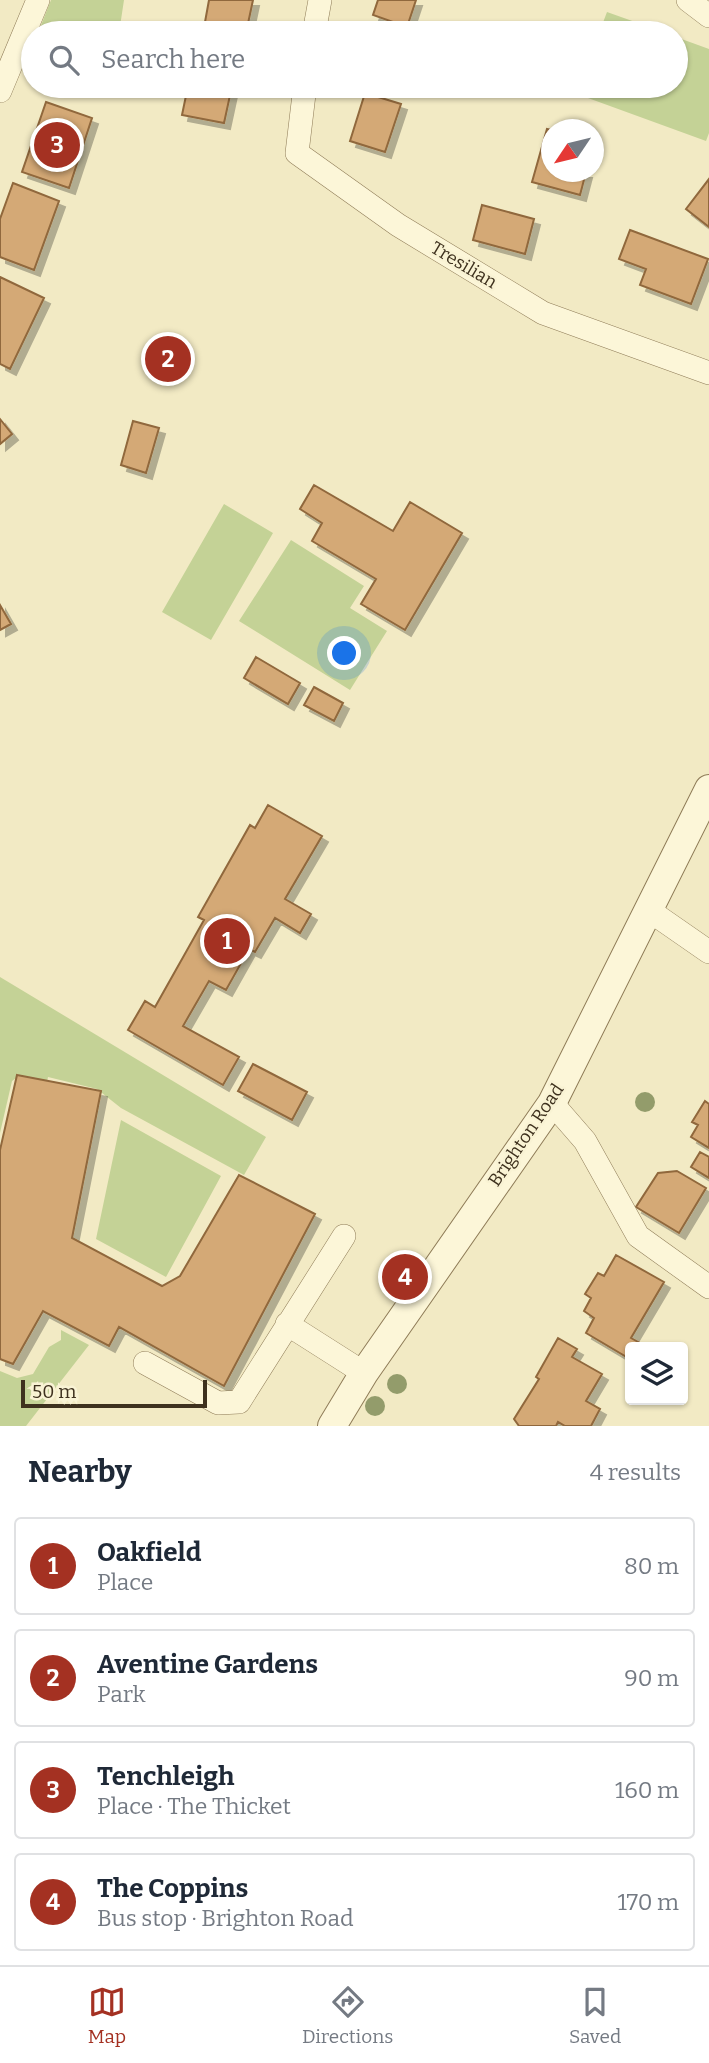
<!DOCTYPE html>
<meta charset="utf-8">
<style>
:root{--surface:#fff;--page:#f2f2f3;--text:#1f2937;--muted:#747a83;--line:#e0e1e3;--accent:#a43122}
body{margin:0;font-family:Bitter,serif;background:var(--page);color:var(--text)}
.controls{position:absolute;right:21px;bottom:21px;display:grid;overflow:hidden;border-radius:7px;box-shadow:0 2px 5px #0004}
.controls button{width:63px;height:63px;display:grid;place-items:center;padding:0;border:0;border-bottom:2px solid var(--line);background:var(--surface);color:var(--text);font:35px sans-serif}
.compass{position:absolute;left:541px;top:119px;width:63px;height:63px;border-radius:50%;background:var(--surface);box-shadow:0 2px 5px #0004;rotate:235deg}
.scale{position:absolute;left:21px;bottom:18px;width:186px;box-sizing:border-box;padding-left:7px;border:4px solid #3e311e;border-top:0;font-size:19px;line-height:24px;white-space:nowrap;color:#3e311e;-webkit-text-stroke:5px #f9f3d4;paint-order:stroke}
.you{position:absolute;left:345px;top:654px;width:24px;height:24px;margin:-18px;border:5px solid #fff;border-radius:50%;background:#1a73e8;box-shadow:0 0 0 10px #1a73e833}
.badge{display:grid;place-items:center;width:46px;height:46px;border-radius:50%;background:var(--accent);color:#fff;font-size:23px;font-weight:700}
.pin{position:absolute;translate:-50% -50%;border:4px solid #fff;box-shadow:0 2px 7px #0006}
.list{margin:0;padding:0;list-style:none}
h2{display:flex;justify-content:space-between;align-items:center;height:91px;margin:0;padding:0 28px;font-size:30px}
h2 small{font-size:23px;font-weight:400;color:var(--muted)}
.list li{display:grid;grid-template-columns:46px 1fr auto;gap:21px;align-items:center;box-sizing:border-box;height:98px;margin:0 14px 14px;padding:0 14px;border:2px solid var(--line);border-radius:7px}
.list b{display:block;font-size:26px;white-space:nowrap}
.list p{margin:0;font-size:23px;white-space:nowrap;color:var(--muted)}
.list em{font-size:23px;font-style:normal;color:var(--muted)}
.icon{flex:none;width:38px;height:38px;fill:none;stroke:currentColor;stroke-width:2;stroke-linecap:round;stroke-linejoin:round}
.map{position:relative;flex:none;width:709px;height:1426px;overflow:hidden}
.search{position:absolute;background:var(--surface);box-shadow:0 2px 5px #0004;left:21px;right:21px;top:21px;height:77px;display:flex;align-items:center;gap:18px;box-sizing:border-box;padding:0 24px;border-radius:38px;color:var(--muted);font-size:26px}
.sheet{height:539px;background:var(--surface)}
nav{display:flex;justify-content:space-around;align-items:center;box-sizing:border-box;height:98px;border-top:2px solid var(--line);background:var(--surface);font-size:19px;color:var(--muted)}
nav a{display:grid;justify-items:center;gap:4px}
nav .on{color:var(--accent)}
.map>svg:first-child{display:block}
.green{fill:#c4d296}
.building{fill:#d4a976;stroke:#90683c;stroke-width:2;filter:url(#shadow)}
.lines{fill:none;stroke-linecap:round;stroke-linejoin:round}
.minor-casing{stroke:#8f7c58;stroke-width:24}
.tertiary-casing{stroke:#8f7c58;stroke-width:30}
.minor{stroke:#fcf6d8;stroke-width:23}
.tertiary{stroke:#fcf6d8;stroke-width:28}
.tree{fill:#939c6b}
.labels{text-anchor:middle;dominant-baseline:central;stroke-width:5;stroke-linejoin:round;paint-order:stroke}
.street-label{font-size:18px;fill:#3e311e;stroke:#f9f3d4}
</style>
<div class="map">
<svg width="709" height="1426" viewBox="0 0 709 1426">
<defs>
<filter id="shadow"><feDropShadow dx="6" dy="6" stdDeviation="0" flood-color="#0004"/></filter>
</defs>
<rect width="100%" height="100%" fill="#f2eac4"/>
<path class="green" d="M 51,0 L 124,0 L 119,33 L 38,33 Z
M 607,12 L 666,33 L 599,33 Z
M 676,37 L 709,49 L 709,133 L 706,141 L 577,94 L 580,86 L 676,86 Z
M 224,504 L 273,533 L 211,640 L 162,612 Z
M 291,540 L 364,586 L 350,608 L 387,631 L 350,690 L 239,621 Z
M 0,977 L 266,1137 L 244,1175 L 121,1108 L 97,1089 L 48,1077 L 47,1082 L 19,1076 L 12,1081 L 0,1133 Z
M 121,1120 L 221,1176 L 166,1277 L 96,1239 Z
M 61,1330 L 89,1345 L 26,1426 L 0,1426 L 0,1371 L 17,1378 L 33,1374 L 49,1347 L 61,1340 Z"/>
<path class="building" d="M 209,0 L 253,0 L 246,33 L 203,33 Z
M 378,0 L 416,0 L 407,27 L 373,15 Z
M 188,86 L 232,86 L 224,123 L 182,115 Z
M 365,93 L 401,104 L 385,152 L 350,141 Z
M 46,102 L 92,118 L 69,188 L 22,172 Z
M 547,129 L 552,130 L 552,172 L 586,172 L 580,195 L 532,182 Z
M 709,179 L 709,227 L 686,209 Z
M 13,183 L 59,201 L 34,270 L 0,257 L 0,219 Z
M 482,205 L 534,219 L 525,254 L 473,240 Z
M 630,230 L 708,259 L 691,304 L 640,285 L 646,269 L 619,259 Z
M 0,277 L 44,298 L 10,369 L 0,364 Z
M 0,419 L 12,434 L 0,444 Z
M 133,421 L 159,428 L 146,473 L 121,465 Z
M 314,485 L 393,531 L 410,502 L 462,533 L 405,630 L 361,604 L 376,579 L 312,541 L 322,523 L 300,509 Z
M 0,605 L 11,624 L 0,630 Z
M 256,657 L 300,683 L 288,704 L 244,678 Z
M 314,687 L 343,703 L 334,721 L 304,705 Z
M 268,805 L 322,836 L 285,899 L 311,914 L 300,933 L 275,918 L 255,952 L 249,949 L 226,990 L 209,981 L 183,1026 L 239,1057 L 223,1085 L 128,1030 L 145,1001 L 155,1007 L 204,920 L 198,917 L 250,825 L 255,828 Z
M 253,1064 L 307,1092 L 292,1120 L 238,1091 Z
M 17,1075 L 101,1091 L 72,1238 L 162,1286 L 180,1276 L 239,1175 L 315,1214 L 224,1386 L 119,1327 L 109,1346 L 43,1311 L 13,1364 L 0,1359 L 0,1150 Z
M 705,1101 L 709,1104 L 709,1148 L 691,1137 L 698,1125 L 692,1122 Z
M 700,1152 L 709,1157 L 709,1178 L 691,1167 Z
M 677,1171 L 706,1188 L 679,1233 L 636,1207 L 658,1173 Z
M 616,1255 L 664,1282 L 631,1338 L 647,1347 L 630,1347 L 630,1359 L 586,1333 L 594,1318 L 584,1311 L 591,1298 L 585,1294 L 598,1273 L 604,1276 Z
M 558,1338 L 577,1349 L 572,1357 L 602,1374 L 586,1401 L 600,1409 L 591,1426 L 565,1426 L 558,1422 L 556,1426 L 519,1426 L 514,1419 L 539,1379 L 536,1377 Z"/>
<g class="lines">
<defs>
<path id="minor" d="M 688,0 L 709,16
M 314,33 L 320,0
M 305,86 L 297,153 L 398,225 L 543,313 L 709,373
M 0,91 L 38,0
M 647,909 L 709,952
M 552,1103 L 585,1141 L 638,1236 L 709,1287
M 287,1324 L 364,1373
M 145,1363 L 218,1403 L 239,1402 L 344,1236"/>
<path id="tertiary" d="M 332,1426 L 364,1373 L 552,1103 L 709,789"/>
</defs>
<use href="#minor" class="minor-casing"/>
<use href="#tertiary" class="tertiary-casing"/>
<use href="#minor" class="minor"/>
<use href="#tertiary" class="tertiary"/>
</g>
<g class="tree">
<circle cx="645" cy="1102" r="10"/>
<circle cx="397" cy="1384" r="10"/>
<circle cx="375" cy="1406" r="10"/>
</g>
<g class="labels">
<g class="street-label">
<text transform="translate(464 265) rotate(31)">Tresilian</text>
<text transform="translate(526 1135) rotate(-56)">Brighton Road</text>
</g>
</g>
</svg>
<div class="controls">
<button><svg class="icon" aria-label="layers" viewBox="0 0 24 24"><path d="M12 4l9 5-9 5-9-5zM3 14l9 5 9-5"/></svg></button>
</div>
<svg class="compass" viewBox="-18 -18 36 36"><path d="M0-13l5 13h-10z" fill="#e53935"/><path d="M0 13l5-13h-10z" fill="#747a83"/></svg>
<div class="scale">50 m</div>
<div class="you"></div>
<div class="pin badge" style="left:227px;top:941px">1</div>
<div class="pin badge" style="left:168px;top:359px">2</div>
<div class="pin badge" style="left:57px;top:145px">3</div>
<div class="pin badge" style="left:405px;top:1277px">4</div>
<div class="search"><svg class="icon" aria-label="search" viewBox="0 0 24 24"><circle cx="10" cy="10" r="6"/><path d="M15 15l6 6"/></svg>Search here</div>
</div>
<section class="sheet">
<h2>Nearby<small>4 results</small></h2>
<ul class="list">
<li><span class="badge">1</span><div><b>Oakfield</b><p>Place</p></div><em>80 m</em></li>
<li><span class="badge">2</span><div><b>Aventine Gardens</b><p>Park</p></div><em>90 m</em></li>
<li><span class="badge">3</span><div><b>Tenchleigh</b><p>Place · The Thicket</p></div><em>160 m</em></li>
<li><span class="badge">4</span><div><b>The Coppins</b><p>Bus stop · Brighton Road</p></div><em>170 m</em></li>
</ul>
</section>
<nav>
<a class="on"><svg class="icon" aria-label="map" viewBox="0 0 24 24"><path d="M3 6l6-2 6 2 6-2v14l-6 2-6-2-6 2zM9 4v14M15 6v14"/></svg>Map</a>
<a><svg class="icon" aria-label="directions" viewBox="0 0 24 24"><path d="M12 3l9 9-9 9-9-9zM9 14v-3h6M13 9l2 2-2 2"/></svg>Directions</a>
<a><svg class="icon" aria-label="saved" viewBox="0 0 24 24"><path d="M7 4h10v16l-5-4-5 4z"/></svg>Saved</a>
</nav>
